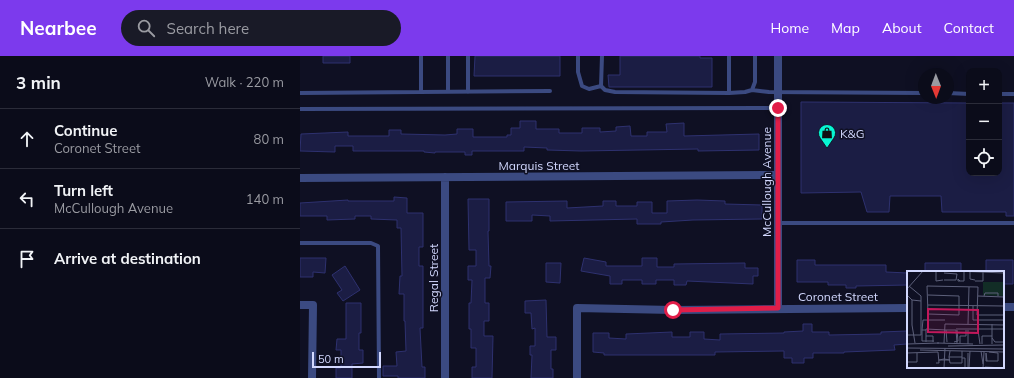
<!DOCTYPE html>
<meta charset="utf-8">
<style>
:root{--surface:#0b0c1a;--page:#191a27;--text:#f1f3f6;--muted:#9a9ba2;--line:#2b2c39;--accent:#7c3aed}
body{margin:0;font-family:Mulish,sans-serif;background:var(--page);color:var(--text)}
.controls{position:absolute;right:12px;top:12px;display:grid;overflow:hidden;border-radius:8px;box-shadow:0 4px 16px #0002}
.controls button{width:36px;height:36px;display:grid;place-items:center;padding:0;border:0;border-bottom:1px solid var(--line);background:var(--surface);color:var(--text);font:20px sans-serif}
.compass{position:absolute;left:618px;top:12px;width:36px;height:36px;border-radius:50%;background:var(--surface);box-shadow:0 4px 16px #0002;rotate:179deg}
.scale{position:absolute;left:12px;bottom:10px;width:69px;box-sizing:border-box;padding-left:4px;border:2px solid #d2d8fe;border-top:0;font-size:11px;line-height:14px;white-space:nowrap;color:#d2d8fe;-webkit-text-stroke:3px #0f1023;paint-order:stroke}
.stop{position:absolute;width:12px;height:12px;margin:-9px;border:3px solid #e11d48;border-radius:50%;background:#fff}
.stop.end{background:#e11d48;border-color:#fff;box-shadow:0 1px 4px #0008}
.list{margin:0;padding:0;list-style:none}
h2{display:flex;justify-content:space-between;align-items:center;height:52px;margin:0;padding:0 16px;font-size:17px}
h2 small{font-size:13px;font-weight:400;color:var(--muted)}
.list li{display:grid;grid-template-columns:26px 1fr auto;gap:12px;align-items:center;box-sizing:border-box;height:60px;padding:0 16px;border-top:1px solid var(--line)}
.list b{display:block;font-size:15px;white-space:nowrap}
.list p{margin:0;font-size:13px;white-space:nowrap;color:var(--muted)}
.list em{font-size:13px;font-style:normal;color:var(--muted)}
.icon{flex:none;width:22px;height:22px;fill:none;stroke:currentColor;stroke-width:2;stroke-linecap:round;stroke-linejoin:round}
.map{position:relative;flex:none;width:714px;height:322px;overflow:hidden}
header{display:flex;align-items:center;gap:24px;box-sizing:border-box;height:56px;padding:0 20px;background:var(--accent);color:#fff}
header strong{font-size:19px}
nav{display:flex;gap:22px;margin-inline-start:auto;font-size:14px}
.search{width:280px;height:36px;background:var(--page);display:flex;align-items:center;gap:10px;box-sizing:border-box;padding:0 14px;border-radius:22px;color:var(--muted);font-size:15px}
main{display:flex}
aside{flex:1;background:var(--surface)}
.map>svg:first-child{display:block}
.building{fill:#1b1d44;stroke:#2e316f}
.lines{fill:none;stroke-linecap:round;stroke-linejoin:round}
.lane{stroke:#3b4a81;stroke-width:4}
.street{stroke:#3b4a81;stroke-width:8}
.route{stroke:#e11d48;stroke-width:5}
.labels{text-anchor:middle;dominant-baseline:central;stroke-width:3;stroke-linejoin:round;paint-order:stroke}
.poi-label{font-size:12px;fill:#d2d8fe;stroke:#0f1023;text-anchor:start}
.street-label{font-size:12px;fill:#d2d8fe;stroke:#0f1023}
.inset-road{fill:none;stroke:#5d607b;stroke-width:1}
.view{fill:#c2185b;fill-opacity:0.15;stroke:#c2185b;stroke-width:2}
.inset-edge{fill:none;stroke:#d2d8fe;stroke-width:2}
</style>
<header>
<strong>Nearbee</strong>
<div class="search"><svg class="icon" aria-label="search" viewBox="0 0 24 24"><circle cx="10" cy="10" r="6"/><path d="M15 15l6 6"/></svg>Search here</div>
<nav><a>Home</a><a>Map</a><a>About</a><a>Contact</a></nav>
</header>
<main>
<aside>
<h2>3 min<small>Walk · 220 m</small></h2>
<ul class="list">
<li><svg class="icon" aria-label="ahead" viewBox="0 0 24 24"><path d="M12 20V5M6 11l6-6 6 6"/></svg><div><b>Continue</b><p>Coronet Street</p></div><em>80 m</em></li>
<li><svg class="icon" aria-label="left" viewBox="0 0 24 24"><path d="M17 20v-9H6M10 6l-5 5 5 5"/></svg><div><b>Turn left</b><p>McCullough Avenue</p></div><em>140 m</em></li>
<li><svg class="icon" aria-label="arrive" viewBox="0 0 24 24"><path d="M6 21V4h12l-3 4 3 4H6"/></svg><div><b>Arrive at destination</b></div></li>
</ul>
</aside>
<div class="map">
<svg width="714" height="322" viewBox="0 0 714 322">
<rect width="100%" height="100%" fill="#0f1023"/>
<path class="building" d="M 23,0 L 50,0 L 50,7 L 23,7 Z
M 175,0 L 260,0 L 260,20 L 174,20 Z
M 320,0 L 400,0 L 400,2 L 412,2 L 412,31 L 309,31 L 308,19 L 320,19 Z
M 501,46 L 669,47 L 669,117 L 699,117 L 699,47 L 714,47 L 714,160 L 706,160 L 706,156 L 642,156 L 641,140 L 590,140 L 589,156 L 567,156 L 561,136 L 501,137 Z
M 220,65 L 236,65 L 236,73 L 259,73 L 259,77 L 282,77 L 282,72 L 300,72 L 300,76 L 316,75 L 316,71 L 330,70 L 331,80 L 347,80 L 347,76 L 367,76 L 366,68 L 384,67 L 384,80 L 459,78 L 459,94 L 398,95 L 398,93 L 281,95 L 247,94 L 247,92 L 224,91 L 224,95 L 172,95 L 172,99 L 165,99 L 165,96 L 135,96 L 135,97 L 124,96 L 124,95 L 53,95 L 53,90 L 35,90 L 35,96 L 0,95 L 1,78 L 48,76 L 48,80 L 89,80 L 89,74 L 101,74 L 101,78 L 145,79 L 157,78 L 157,73 L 173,73 L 173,81 L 207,81 L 207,79 L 211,79 L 211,72 L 220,72 Z
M 94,141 L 107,142 L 107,157 L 123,157 L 123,191 L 119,191 L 119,210 L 123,210 L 123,272 L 120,272 L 122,311 L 125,311 L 125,322 L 98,322 L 98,320 L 83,320 L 83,310 L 97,310 L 96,296 L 106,295 L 105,265 L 104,265 L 104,238 L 99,238 L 100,220 L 102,220 L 101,172 L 97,172 L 97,164 L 71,163 L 71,160 L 55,160 L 55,163 L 27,164 L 27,160 L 0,160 L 0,147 L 48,144 L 48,145 L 94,145 Z
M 168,143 L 189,143 L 189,175 L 188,175 L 189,210 L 191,210 L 190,222 L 185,222 L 185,247 L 189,247 L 189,265 L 184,265 L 184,280 L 193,280 L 192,322 L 172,322 L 172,311 L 176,311 L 176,292 L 171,292 L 171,273 L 169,273 L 169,247 L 171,247 L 172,224 L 168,224 L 168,210 L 176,210 L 176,194 L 169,194 Z
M 397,144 L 425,145 L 425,148 L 462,149 L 462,163 L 393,164 L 361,166 L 361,168 L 337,168 L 337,163 L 250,165 L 250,160 L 232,159 L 232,165 L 206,165 L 206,146 L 267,145 L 267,152 L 303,150 L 303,145 L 316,145 L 316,150 L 337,150 L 337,146 L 352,146 L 352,157 L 367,157 L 367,145 Z
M 0,202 L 26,202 L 25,217 L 13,216 L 13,221 L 0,221 Z
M 284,202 L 306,206 L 306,210 L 342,210 L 342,202 L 357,202 L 357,211 L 374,211 L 374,208 L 445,207 L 445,212 L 458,212 L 458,220 L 453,220 L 453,228 L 387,225 L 386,229 L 374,229 L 374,224 L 356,224 L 356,228 L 342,228 L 342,224 L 322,224 L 322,228 L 310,228 L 310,220 L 281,215 Z
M 497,204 L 515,204 L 515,209 L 586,209 L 586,216 L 608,217 L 608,229 L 556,230 L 556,232 L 546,232 L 546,229 L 528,229 L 528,226 L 497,226 Z
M 686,204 L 713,204 L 713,228 L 703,228 L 703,216 L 686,216 Z
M 246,207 L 261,207 L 260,227 L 246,226 Z
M 625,207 L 661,207 L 661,216 L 625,216 Z
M 45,210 L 60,234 L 43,245 L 37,237 L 42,234 L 32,219 Z
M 246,244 L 247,281 L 256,281 L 256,294 L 251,294 L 251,313 L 253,313 L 253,322 L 231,322 L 232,299 L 230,299 L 230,290 L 235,290 L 235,272 L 232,273 L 231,257 L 225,257 L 225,245 Z
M 46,247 L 61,247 L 61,277 L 59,277 L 59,294 L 63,294 L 63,307 L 52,308 L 52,322 L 36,322 L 36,312 L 41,312 L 41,294 L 36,294 L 37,283 L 46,283 Z
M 503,268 L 512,268 L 512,276 L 529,276 L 529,279 L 581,278 L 581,276 L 607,275 L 607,288 L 594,289 L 595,294 L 544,296 L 544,297 L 513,297 L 513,302 L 504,302 L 504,307 L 492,307 L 492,302 L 484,302 L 484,295 L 415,296 L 415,299 L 304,299 L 304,297 L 293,296 L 293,277 L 309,277 L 309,282 L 326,283 L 326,278 L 372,276 L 372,281 L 390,281 L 390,276 L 404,276 L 404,283 L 420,284 L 420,278 L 484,277 L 484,276 L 503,275 Z"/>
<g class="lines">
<path class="lane" d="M 121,0 L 121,36
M 148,0 L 148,36
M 168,0 L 168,36
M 278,0 L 278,16 L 282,30 L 289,33 L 301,30
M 302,0 L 301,30 L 305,34 L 315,36 L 429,37 L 445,36 L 452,34 L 455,26 L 455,0
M 429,0 L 429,37
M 452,34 L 469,36 L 624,37
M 0,37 L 250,35
M 648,37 L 669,38
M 699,38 L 714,38
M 0,53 L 478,52
M 478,167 L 714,167
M 0,187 L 71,187 L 78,190 L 79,322"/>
<path class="street" d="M 478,0 L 478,252
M 145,121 L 145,322
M 0,122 L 478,119
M 0,249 L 13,249 L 12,322
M 703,251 L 714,251
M 277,322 L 277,252 L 373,254 L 608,252"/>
</g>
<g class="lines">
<path class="route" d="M 373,254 L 478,252 L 478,52"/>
</g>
<defs>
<symbol id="shop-pin" viewBox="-11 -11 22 30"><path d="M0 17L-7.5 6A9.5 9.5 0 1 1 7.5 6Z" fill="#07f6d3" stroke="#0f1023"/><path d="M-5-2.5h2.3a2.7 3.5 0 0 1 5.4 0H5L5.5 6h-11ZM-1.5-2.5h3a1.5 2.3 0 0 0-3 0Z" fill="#111"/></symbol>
</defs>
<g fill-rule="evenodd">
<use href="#shop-pin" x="517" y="67" width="20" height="27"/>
</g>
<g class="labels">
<g class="poi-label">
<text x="540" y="77">K&amp;G</text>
</g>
<g class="street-label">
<text x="239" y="109">Marquis Street</text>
<text transform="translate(466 126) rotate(-90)">McCullough Avenue</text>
<text transform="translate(133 222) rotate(-90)">Regal Street</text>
<text x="538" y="240">Coronet Street</text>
</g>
</g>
<g transform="translate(607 215)">
<rect width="97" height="97" fill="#0f1023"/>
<path d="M 76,11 L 97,11 L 97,25 L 76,24 Z" fill="#122d26"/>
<path class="inset-road" d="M 29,0 L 29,10 L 36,9M 49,0 L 97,2M 63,0 L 63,8 L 68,9M 37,2 L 50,3 L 49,9 L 37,9M 53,10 L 51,8 L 51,10 L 57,10 L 57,0M 68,10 L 76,10 L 76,0M 2,15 L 14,25 L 14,30M 0,18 L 16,0M 0,24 L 5,29 L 5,54 L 8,72M 21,24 L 52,25 L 52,44 L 21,43 L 20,15 L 71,16 L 70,44 L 97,44M 71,25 L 97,26M 77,25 L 78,22 L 91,22 L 91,25M 21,34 L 97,35M 66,35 L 66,49 L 97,49M 38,53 L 97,54M 61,53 L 62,16M 49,58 L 97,58M 15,59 L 15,70 L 27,70M 19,59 L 15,59 L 16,49 L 38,49M 71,59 L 73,73M 0,64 L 14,64 L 14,30 L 5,29M 19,65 L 26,65 L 26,71M 85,67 L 88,71 L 97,71M 19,71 L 19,58 L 39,59M 40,71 L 39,59 L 49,59 L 50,72M 47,71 L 51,70 L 50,59M 30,72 L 66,73M 37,72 L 38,53M 53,72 L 53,65 L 59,65 L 59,59M 0,73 L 32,72M 61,73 L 61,59M 75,73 L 75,65 L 85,65M 85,73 L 85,53M 41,75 L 97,74M 0,77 L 97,78M 13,79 L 97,81M 43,80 L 42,86 L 55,86 L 55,80M 74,80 L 76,93M 0,82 L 31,81 L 32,92 L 29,92M 42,86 L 43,92 L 55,92 L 55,86M 55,87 L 58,87 L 58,97M 32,89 L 37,88 L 43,89 ZM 80,90 L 79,82 L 79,90 L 91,90 L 91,82 L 82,81M 0,91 L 10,91 L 10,82M 78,96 L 97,97M 37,97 L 38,77M 61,97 L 61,82M 62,97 L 63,80M 76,97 L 77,81"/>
<path class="view" d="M 21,38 L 71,39 L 71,62 L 21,61 Z"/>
<rect width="97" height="97" class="inset-edge"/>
</g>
</svg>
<div class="controls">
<button>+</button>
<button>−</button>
<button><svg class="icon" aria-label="locate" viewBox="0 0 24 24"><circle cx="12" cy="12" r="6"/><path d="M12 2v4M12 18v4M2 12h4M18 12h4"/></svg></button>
</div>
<svg class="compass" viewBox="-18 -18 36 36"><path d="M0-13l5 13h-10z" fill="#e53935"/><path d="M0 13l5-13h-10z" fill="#9a9ba2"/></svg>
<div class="scale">50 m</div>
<div class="stop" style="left:373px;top:254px"></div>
<div class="stop end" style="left:478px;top:52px"></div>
</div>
</main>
